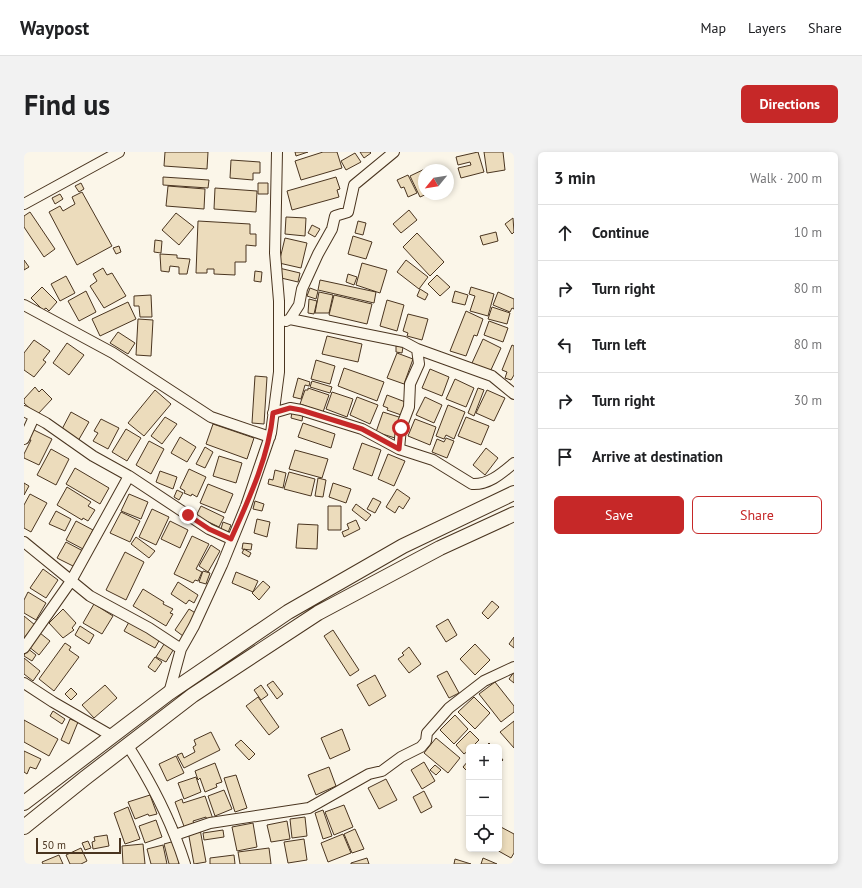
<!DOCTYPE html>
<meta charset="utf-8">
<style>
:root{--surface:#fff;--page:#f2f2f2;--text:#202124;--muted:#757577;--line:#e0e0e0;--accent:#c62828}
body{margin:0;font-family:"PT Sans",sans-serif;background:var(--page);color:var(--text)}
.controls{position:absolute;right:12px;bottom:12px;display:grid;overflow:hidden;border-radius:6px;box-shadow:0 2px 6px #0003}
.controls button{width:36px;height:36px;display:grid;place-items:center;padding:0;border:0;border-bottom:1px solid var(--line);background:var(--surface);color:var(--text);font:20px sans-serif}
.compass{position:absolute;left:394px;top:12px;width:36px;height:36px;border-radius:50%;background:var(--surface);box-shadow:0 2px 6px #0003;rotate:240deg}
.scale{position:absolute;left:12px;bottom:10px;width:85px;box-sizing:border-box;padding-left:4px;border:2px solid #4a3520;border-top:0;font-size:11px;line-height:14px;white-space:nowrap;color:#4a3520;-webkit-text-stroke:3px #fbf6e9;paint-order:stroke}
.stop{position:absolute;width:12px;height:12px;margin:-9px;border:3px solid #c62828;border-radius:50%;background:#fff}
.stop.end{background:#c62828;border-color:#fff;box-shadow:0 1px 4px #0008}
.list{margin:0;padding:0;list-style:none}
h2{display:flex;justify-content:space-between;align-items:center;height:52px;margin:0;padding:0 16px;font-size:17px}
h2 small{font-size:13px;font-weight:400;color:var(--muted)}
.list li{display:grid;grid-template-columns:26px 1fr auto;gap:12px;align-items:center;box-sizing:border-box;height:56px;padding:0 16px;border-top:1px solid var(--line)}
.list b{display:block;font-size:15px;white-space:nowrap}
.list em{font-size:13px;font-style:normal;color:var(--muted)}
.actions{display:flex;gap:8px;padding:12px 16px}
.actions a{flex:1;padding:9px 0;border:1px solid var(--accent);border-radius:6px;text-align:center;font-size:14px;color:var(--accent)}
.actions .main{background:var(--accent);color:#fff}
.icon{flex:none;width:22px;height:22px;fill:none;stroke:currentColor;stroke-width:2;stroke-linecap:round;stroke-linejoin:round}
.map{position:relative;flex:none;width:490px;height:712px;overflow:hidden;border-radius:6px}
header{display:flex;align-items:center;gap:24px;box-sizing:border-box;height:56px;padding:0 20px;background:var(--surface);border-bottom:1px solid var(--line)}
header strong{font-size:19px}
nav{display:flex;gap:22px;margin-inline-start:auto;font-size:14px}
.intro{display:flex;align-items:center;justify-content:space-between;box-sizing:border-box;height:96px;padding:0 24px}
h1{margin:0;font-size:28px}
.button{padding:10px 18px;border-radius:6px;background:var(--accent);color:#fff;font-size:14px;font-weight:700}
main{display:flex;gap:24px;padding:0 24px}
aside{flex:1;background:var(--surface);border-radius:6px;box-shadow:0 2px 6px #0003}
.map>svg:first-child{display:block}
.building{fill:#ecdcbc;stroke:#4a3520}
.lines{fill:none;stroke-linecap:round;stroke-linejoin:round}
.street-casing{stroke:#4a3520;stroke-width:12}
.secondary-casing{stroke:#4a3520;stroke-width:16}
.street{stroke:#fbf6e9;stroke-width:10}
.secondary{stroke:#fbf6e9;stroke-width:14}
.route{stroke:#c62828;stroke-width:5}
</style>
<header>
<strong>Waypost</strong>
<nav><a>Map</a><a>Layers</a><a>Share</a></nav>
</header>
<div class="intro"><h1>Find us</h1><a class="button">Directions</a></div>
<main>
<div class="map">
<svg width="490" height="712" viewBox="0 0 490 712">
<rect width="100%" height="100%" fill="#fbf6e9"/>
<path class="building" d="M 141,0 L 184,0 L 183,17 L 140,14 Z
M 271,0 L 284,0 L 272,4 Z
M 299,0 L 313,0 L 318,16 L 277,28 L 271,9 Z
M 336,0 L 346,0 L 347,1 L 340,6 Z
M 454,0 L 460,20 L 437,26 L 434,16 L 447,13 L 446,10 L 434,13 L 432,5 Z
M 460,0 L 479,0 L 481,18 L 463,21 Z
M 331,1 L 337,10 L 322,18 L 317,9 Z
M 207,8 L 236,10 L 236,21 L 229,21 L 229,28 L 206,26 Z
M 405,15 L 406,18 L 400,18 L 400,42 L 403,42 L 396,45 L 386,24 Z
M 384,23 L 393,41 L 384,45 L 380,35 L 377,36 L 373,28 Z
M 139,25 L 185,28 L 184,36 L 139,33 Z
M 312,25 L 316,37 L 313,38 L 315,45 L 268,58 L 263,39 Z
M 57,31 L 60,37 L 55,40 L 51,34 Z
M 234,31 L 244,31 L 244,42 L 234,42 Z
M 144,34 L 181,37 L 180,57 L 142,54 Z
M 191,36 L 233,39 L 232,60 L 190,57 Z
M 58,40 L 88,94 L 53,113 L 25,60 L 36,54 L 39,59 L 51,52 L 48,45 Z
M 36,42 L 39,47 L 31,52 L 28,46 Z
M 385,58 L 393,68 L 377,81 L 369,72 Z
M 6,60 L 31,97 L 20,105 L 0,75 L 0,64 Z
M 152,61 L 170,75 L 155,93 L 138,78 Z
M 262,65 L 282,66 L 281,84 L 261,82 Z
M 489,66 L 490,80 L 488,82 L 481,72 Z
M 174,69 L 226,72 L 226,82 L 232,82 L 232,94 L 222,93 L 222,110 L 211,110 L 211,123 L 190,122 L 190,117 L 183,117 L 183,121 L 172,121 Z
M 334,69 L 342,71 L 339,83 L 331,81 Z
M 288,73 L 296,77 L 291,85 L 284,81 Z
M 472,80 L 474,89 L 459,93 L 456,84 Z
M 393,81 L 420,110 L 406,124 L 379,95 Z
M 329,84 L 348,90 L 342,107 L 324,102 Z
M 261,86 L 283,91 L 277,116 L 255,111 Z
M 131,88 L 138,89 L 137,101 L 130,100 Z
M 95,94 L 97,100 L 92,102 L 89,96 Z
M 136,102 L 153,103 L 153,106 L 166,107 L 163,122 L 155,122 L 155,115 L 146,114 L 145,120 L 137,119 Z
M 0,108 L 5,115 L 0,118 Z
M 382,108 L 404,125 L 395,137 L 373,120 Z
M 338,111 L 363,118 L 356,141 L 332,133 Z
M 79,116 L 83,123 L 88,121 L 102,144 L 80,156 L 66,134 L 73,129 L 69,122 Z
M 255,116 L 276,121 L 274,130 L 253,125 Z
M 231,119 L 238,120 L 237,130 L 230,129 Z
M 324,122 L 333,125 L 330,133 L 322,130 Z
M 413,123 L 426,135 L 416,144 L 404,132 Z
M 42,124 L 51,141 L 36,149 L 27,132 Z
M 296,128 L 352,140 L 350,151 L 294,138 Z
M 18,135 L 33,150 L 25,159 L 22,156 L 19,158 L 7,146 Z
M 447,135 L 470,142 L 464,164 L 446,159 L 451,144 L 445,142 Z
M 286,136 L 294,139 L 292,147 L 283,144 Z
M 396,137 L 404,142 L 401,148 L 393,144 Z
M 62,139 L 72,160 L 55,169 L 44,149 Z
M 431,139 L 444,143 L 441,153 L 428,150 Z
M 295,140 L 309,143 L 305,161 L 291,161 Z
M 474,140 L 490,147 L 490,157 L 488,156 L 486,160 L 469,153 Z
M 127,143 L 128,165 L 116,165 L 115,154 L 110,154 L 110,144 Z
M 310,143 L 348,152 L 343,172 L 305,163 Z
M 285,147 L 293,149 L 290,162 L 284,161 Z
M 363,148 L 380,153 L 373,179 L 356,174 Z
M 104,150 L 112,167 L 76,184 L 68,167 Z
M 468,155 L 486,161 L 483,172 L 464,167 Z
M 442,159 L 459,167 L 453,184 L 450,183 L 442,204 L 426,199 Z
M 384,162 L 404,167 L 398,188 L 383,184 L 384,181 L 379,179 Z
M 114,167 L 129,168 L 127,204 L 112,203 Z
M 465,169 L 484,176 L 479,190 L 460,183 Z
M 94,180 L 111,191 L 104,202 L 86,191 Z
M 303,184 L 338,192 L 334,210 L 298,202 Z
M 459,187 L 477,196 L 466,220 L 448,211 Z
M 10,188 L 26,199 L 19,208 L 22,210 L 10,225 L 0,218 L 0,201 Z
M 43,191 L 60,203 L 45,223 L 29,211 Z
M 488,193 L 490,194 L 490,223 L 487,228 L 481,226 L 483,220 L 478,218 Z
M 372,194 L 379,195 L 378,201 L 372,200 Z
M 373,201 L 389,207 L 380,232 L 363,226 Z
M 292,208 L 311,214 L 306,232 L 287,227 Z
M 320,216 L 360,230 L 353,249 L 314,234 Z
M 406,217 L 425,225 L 418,244 L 398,236 Z
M 231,224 L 243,225 L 240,272 L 228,271 Z
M 274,226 L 286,230 L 285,234 L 281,233 L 277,247 L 269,245 Z
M 431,227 L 450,236 L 442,255 L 422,247 Z
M 288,229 L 308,235 L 306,241 L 286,235 Z
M 11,235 L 15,240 L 18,237 L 28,247 L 13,263 L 0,251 L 0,247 Z
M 284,236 L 305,243 L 299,260 L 276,252 L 281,238 L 284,238 Z
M 454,236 L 460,238 L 450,264 L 444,261 Z
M 131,238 L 147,252 L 120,284 L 104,271 Z
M 463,238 L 481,246 L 470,269 L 452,261 Z
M 308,240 L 329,247 L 323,265 L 302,257 Z
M 363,243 L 384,251 L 380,264 L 363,258 L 364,256 L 359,254 Z
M 333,245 L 354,253 L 346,272 L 326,263 Z
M 401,245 L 418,253 L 410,271 L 392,263 Z
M 424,253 L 441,260 L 430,287 L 422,283 L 420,287 L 412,284 Z
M 47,260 L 65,270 L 54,289 L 37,279 Z
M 268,260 L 279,262 L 278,269 L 267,266 Z
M 359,260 L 378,266 L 371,286 L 352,280 Z
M 141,265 L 153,272 L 138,292 L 127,284 Z
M 442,265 L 465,274 L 457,293 L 434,284 Z
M 77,267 L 95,276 L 84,297 L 69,289 L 74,281 L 70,279 Z
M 391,267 L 412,275 L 406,293 L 384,284 Z
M 279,271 L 311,282 L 307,296 L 274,285 Z
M 189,272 L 230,286 L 223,307 L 182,292 Z
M 8,277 L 28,287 L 15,313 L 0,306 L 0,302 L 7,288 L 3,287 Z
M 102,277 L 117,286 L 103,309 L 88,300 Z
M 156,285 L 172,295 L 163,310 L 147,301 Z
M 422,286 L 430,289 L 423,306 L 408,300 L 413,287 L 420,290 Z
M 125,289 L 140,297 L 127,322 L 112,313 Z
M 338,291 L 357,298 L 348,324 L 329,317 Z
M 181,295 L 189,300 L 181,316 L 172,312 Z
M 462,296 L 474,306 L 461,323 L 449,313 Z
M 27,297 L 45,307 L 32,333 L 13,323 Z
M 271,298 L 304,307 L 298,326 L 265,317 Z
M 364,302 L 381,309 L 370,334 L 354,327 Z
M 195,304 L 218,311 L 212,331 L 189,324 Z
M 51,316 L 85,336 L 76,352 L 42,332 Z
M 165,317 L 182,325 L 173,345 L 168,342 L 167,344 L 160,341 L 161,339 L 156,336 Z
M 251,318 L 262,321 L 259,336 L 244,332 L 245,327 L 249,328 Z
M 136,319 L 153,325 L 149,337 L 132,330 Z
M 265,320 L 291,327 L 287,344 L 260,337 Z
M 294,326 L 302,328 L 299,345 L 291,344 Z
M 0,331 L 5,334 L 0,343 Z
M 309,331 L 327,337 L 322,351 L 305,345 Z
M 184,332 L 209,342 L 201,361 L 176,351 Z
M 43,335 L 67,350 L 64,354 L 71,358 L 64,369 L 59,366 L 58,368 L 33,353 Z
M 373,337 L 386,346 L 379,357 L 375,354 L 371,361 L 362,355 Z
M 153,338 L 159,341 L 155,348 L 150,345 Z
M 6,342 L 23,351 L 7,380 L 0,376 L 0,353 Z
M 105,342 L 124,350 L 117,367 L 97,359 Z
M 349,346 L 357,350 L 351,361 L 343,357 Z
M 231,349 L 240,352 L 238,359 L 229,357 Z
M 332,352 L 347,363 L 342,369 L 328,358 Z
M 177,354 L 200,365 L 195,375 L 172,364 Z
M 304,354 L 317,354 L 317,378 L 304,378 Z
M 128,357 L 145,365 L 132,393 L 115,385 Z
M 32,359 L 47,367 L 41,379 L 25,372 Z
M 97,360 L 116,369 L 106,390 L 86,381 Z
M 233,367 L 246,370 L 243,385 L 230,381 Z
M 332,368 L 336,377 L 320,385 L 318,380 L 325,377 L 323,372 Z
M 52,369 L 69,378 L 59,397 L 42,388 Z
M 146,369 L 164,378 L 156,396 L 137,387 Z
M 199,370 L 207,373 L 203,383 L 196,380 Z
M 274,372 L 294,373 L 293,397 L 272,396 Z
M 168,384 L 185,392 L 172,417 L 178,420 L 174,429 L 171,428 L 169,431 L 150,422 Z
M 112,385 L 131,399 L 125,406 L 107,392 Z
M 42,390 L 59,399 L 51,415 L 33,406 Z
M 219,391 L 228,392 L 227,398 L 218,397 Z
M 187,393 L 196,399 L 184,420 L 175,414 Z
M 220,397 L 227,401 L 225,405 L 218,401 Z
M 101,400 L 120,410 L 102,448 L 82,438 Z
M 19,417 L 34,428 L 22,446 L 6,436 Z
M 179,419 L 186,421 L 182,432 L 175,430 Z
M 212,420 L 234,429 L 229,440 L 208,431 Z
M 239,429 L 246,435 L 235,448 L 228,441 Z
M 154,430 L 174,443 L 170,451 L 165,448 L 162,452 L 147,442 Z
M 119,437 L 140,450 L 139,452 L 149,457 L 146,461 L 149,462 L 142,474 L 109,454 Z
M 4,440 L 22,451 L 12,468 L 0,461 L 0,448 Z
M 468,449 L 475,455 L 464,467 L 458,461 Z
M 70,452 L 89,464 L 78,482 L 59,471 Z
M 39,457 L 52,471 L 48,476 L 50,478 L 39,486 L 25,471 Z
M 165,457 L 173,462 L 159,484 L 151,478 Z
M 0,464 L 11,473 L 0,486 Z
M 424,467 L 433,483 L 422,490 L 412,474 Z
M 105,470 L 136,487 L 131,496 L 100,479 Z
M 56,474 L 70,483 L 65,492 L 51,483 Z
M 309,478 L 335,518 L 326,524 L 300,484 Z
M 16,481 L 26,489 L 15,503 L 4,494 Z
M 490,485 L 490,496 L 485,492 Z
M 142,489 L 151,495 L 142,510 L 132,505 Z
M 41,491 L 47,495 L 45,498 L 55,505 L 30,539 L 15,527 Z
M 451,492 L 466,508 L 451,523 L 436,507 Z
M 385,495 L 397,512 L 385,521 L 374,507 L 380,503 L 378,501 Z
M 3,496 L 12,503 L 8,509 L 0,504 Z
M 131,505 L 138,510 L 131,520 L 124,515 Z
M 0,506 L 16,519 L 9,529 L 0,522 Z
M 423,519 L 435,541 L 425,546 L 413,524 Z
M 490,520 L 490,531 L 485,527 Z
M 351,523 L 362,544 L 345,554 L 333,533 Z
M 249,529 L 259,542 L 253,547 L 243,533 Z
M 471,530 L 490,554 L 490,560 L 477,570 L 455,542 Z
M 81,533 L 93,546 L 70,566 L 58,553 Z
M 237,533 L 244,543 L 237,548 L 230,538 Z
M 47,536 L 53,542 L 47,548 L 41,542 Z
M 234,545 L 255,575 L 245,583 L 222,554 Z
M 450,545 L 466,561 L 451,577 L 434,560 Z
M 29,559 L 41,567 L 38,572 L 26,564 Z
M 431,563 L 444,577 L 430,592 L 416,578 Z
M 46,567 L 54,570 L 45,592 L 37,588 Z
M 0,568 L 34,587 L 25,604 L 0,590 Z
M 490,569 L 490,596 L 476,580 Z
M 318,577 L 326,598 L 306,607 L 297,586 Z
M 446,579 L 455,588 L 448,595 L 445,595 L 445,598 L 440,602 L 432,593 Z
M 187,580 L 196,598 L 160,616 L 153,603 L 158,601 L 160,606 L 171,600 L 169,595 L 172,593 L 170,588 Z
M 412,586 L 436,606 L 424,621 L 400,601 Z
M 217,588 L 231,602 L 225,608 L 211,593 Z
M 465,591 L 469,595 L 461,595 Z
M 0,599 L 17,607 L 12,617 L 6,615 L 3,622 L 0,620 Z
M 475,603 L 479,608 L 475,612 Z
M 152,604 L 160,621 L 143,629 L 135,612 Z
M 444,609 L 445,609 L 445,621 L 439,615 Z
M 400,610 L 411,629 L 398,637 L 387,618 Z
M 191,611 L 198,630 L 192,632 L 193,635 L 181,640 L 176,626 L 174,628 L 171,619 Z
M 411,613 L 417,618 L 412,623 L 406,618 Z
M 305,615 L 312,634 L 292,643 L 284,623 Z
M 212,623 L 223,656 L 211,660 L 200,626 Z
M 172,625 L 177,640 L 160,647 L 154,631 Z
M 362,627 L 373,648 L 355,657 L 344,636 Z
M 200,638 L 208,657 L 191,664 L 184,644 Z
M 400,639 L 408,655 L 397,661 L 389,645 Z
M 126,643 L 133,662 L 125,664 L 124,662 L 111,667 L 104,650 Z
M 181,644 L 189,667 L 183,669 L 182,665 L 169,669 L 171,674 L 161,677 L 151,650 L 158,647 L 159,651 Z
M 320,653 L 329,675 L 310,683 L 301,660 Z
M 104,655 L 116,687 L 101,692 L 90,661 Z
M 299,658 L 308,684 L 299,687 L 291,661 Z
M 281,665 L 283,684 L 268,686 L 266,667 Z
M 132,668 L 138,685 L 121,691 L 115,674 Z
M 263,669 L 266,687 L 247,690 L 243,673 Z
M 229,671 L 233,695 L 213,699 L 208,675 Z
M 475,674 L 490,682 L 490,701 L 487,706 L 471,697 L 475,697 Z
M 176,677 L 182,710 L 170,712 L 164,679 Z
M 331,677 L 340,697 L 328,701 L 320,682 Z
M 199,678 L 200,685 L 180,688 L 179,681 Z
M 319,682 L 327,701 L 304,710 L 297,691 Z
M 83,683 L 85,694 L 69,697 L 68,690 L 71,689 L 70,685 Z
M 280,687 L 283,708 L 264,711 L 260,690 Z
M 64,689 L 67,696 L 61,698 L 58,691 Z
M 151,689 L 155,712 L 145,712 L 140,692 Z
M 119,692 L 121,712 L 99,712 L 98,694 Z
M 139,693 L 143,712 L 127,712 L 123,697 Z
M 57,696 L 63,709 L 57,712 L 46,712 L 42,703 Z
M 245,696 L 247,712 L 216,712 L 214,700 Z
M 35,703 L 39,712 L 19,712 L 18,710 Z
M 210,703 L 211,712 L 186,712 L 186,706 Z
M 343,706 L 345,712 L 327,712 L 327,711 Z
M 459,706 L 473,712 L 457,712 Z
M 431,707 L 447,712 L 430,712 Z"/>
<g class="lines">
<defs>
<path id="street" d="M 0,52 L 95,0
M 0,153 L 89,201 L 187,265 L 246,285
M 266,167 L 380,190 L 393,197 L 395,212 L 386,232 L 385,255 L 377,276 L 375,297
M 262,169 L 266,167 L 275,153 L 278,137 L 294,102 L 308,77 L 311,64 L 324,60 L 330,33 L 370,0
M 393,197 L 468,224 L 490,242
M 0,259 L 22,271 L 69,304 L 105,324 L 185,377 L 207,387
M 249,261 L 266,256 L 277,258 L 338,277 L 375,297 L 409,308 L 448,332 C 465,333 478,321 490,311
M 0,287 L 10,265
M 0,390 L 66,444 L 125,476 L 157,497
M 0,496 L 47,429 L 105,324
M 0,531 L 29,550 L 88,584
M 145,541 L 157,497 L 170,474 L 198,413 L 222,354 L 247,281 L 255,220 L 255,149 L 251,101 L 253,0
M 104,594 C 127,630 148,671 161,712
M 151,683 L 186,671 L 285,656 L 345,622 L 358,619 L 377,605 L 397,595 L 402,589 L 403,581 L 425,556 L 460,529 L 490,515"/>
<path id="secondary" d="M 0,651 L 145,541 L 264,460 L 379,394 L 490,341
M 0,675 L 61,626 L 169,543 L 294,461 L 416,396 L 490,362"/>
</defs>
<use href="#street" class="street-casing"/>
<use href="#secondary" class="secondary-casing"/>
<use href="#street" class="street"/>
<use href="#secondary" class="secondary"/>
</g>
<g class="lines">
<path class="route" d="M 164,363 L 185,377 L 207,387 C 225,347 245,304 249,261 L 266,256 L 277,258 L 338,277 L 375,297 L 377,276"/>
</g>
</svg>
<div class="controls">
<button>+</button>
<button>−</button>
<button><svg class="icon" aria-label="locate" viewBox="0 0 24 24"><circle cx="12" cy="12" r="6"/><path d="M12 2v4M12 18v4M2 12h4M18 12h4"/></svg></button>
</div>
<svg class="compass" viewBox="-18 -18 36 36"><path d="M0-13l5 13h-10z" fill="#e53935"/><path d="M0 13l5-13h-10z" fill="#757577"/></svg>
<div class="scale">50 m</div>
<div class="stop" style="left:377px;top:276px"></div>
<div class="stop end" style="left:164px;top:363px"></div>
</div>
<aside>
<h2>3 min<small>Walk · 200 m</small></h2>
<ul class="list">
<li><svg class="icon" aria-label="ahead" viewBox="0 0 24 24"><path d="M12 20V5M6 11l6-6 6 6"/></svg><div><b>Continue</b></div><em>10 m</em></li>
<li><svg class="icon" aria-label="right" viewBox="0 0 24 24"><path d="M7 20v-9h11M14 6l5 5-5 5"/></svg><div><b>Turn right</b></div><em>80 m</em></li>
<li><svg class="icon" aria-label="left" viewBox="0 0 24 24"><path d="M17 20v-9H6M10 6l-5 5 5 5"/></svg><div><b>Turn left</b></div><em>80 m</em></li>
<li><svg class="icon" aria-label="right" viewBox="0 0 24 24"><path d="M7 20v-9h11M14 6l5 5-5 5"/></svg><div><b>Turn right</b></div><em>30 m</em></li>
<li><svg class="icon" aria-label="arrive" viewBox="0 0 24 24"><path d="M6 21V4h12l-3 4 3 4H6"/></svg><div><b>Arrive at destination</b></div></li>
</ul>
<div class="actions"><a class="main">Save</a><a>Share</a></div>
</aside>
</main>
